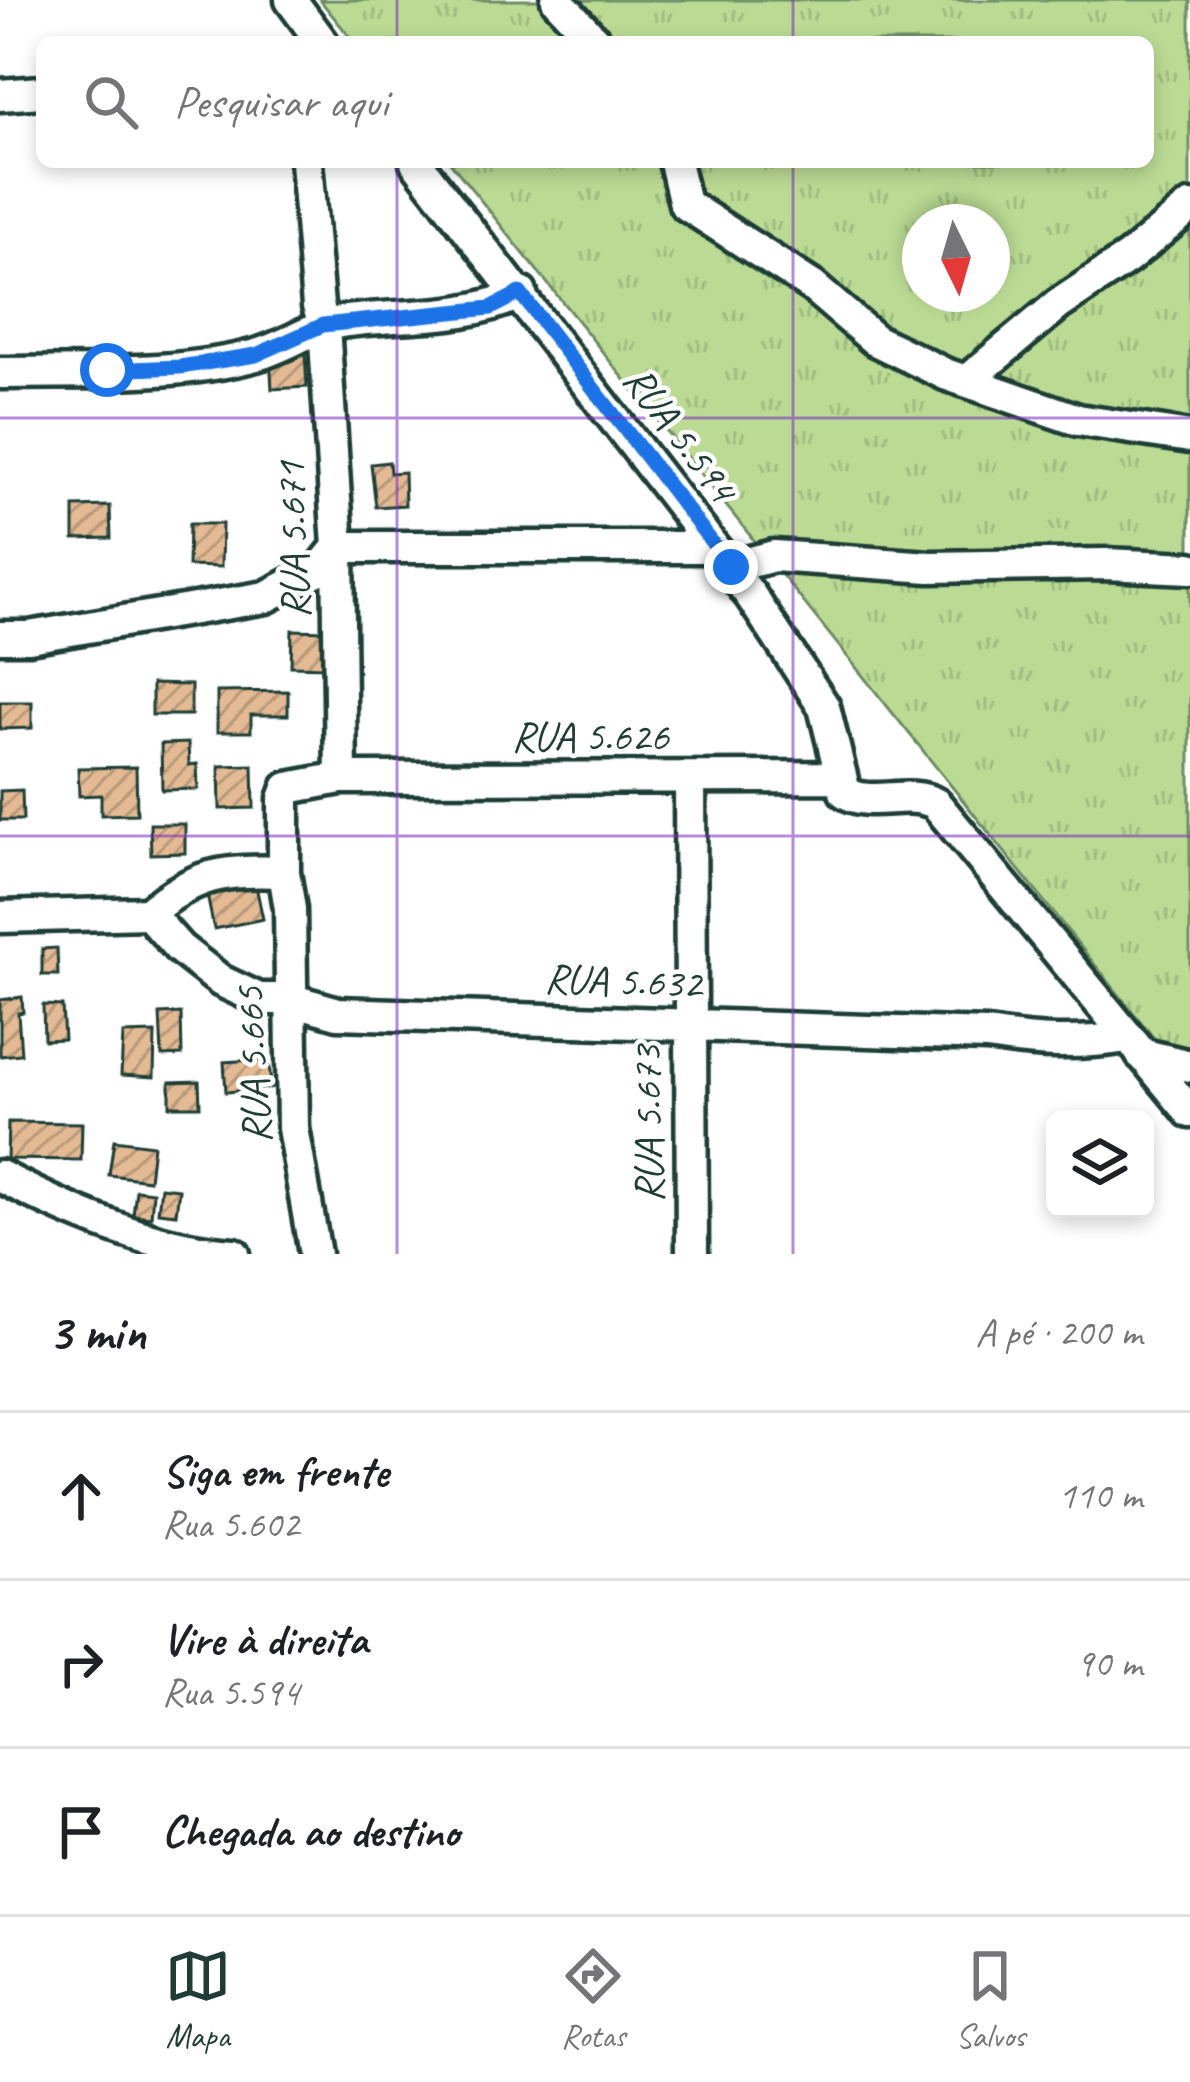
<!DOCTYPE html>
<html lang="pt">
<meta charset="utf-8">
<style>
:root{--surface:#fff;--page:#f6f6f6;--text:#202124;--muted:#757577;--line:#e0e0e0;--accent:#1f3d34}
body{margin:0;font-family:Caveat,sans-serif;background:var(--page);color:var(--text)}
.controls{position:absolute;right:36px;bottom:36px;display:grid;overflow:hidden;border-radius:18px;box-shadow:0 6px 18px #0003}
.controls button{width:108px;height:108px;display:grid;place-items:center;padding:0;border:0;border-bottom:3px solid var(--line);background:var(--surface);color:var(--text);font:60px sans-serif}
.compass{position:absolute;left:902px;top:204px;width:108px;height:108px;border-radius:50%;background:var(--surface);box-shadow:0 6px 18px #0003;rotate:175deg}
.stop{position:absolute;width:36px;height:36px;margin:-27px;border:9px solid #1a73e8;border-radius:50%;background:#fff}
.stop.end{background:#1a73e8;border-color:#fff;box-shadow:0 3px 12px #0008}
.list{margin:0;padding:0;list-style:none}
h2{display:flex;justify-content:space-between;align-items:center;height:156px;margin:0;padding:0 48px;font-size:51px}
h2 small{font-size:39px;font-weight:400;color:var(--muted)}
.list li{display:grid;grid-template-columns:78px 1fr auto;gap:36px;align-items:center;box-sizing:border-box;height:168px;padding:0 48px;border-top:3px solid var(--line)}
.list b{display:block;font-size:45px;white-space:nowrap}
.list p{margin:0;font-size:39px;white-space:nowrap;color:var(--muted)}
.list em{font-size:39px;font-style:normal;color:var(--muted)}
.icon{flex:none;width:66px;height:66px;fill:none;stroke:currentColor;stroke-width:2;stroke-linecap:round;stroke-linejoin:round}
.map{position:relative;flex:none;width:1190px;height:1254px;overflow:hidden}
.search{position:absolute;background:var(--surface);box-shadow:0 6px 18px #0003;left:36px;right:36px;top:36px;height:132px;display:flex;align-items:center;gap:30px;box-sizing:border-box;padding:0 42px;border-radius:18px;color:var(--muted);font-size:45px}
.sheet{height:660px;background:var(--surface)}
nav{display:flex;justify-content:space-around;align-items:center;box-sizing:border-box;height:168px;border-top:3px solid var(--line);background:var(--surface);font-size:33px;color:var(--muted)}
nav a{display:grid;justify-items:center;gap:6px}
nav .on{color:var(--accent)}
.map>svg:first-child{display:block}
.grass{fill:url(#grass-tufts);stroke:#6d8c64;stroke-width:3;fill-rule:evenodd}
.building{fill:url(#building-hatch);stroke:#1f3d34;stroke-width:3}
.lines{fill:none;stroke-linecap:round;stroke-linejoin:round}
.minor-casing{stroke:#1f3d34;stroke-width:39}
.minor{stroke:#fff;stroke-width:30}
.route{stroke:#1a73e8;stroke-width:15}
.grid{fill:none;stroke:#7b2cbf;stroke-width:3;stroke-opacity:0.55}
.labels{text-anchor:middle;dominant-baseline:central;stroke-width:9;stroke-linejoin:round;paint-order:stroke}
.street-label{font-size:42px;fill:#1f3d34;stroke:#fff}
</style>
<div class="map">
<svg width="1190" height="1254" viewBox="0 0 1190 1254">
<defs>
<pattern id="grass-tufts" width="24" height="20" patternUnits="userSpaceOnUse" patternTransform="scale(3)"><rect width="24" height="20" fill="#bbdb94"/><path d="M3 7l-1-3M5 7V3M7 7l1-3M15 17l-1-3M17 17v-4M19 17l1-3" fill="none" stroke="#a0bd80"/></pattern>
<pattern id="building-hatch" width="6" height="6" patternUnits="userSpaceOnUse" patternTransform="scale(3)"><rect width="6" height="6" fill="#e3ba93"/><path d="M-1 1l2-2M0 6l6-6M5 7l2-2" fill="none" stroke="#b79879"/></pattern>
</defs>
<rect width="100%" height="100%" fill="#fff"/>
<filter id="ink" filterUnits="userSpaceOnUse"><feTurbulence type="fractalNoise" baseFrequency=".00833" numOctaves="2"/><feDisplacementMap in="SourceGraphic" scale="24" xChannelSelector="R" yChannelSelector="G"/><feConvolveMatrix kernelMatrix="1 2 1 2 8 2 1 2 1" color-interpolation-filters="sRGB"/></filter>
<g filter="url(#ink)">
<path class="grass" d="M 320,0 L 1190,0 L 1190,1083 L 450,162 L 1148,162 L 1148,42 L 354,42 ZM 920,222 L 992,222 L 992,294 L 920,294 Z"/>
<path class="building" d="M 305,354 L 307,387 L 272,389 L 270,356 Z
M 389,462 L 390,473 L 404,472 L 405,505 L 376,507 L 371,464 Z
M 110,506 L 111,538 L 74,539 L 74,507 Z
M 189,524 L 222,524 L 221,567 L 188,566 Z
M 292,630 L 326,631 L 325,667 L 291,666 Z
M 152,684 L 191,685 L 191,715 L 152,715 Z
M 288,691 L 288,715 L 251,715 L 251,732 L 217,732 L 217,692 Z
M 0,702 L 32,702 L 32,728 L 0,729 Z
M 188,743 L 189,765 L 197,764 L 198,789 L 162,790 L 161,744 Z
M 253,765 L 254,808 L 220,809 L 219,766 Z
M 136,767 L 137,814 L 101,815 L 101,795 L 79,796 L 78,768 Z
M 22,790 L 23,820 L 0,820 L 0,791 Z
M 150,824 L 185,824 L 185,853 L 151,854 Z
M 256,886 L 263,919 L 214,929 L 207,895 Z
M 57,948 L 58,975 L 42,975 L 42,949 Z
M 22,997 L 23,1012 L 18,1013 L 21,1054 L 0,1056 L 0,1000 Z
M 43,1005 L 62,1006 L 64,1039 L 44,1040 Z
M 181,1013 L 182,1055 L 162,1056 L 160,1014 Z
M 155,1033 L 154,1077 L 121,1075 L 123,1034 Z
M 269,1059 L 271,1088 L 226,1092 L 224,1062 Z
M 199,1081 L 200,1106 L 170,1106 L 170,1082 Z
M 8,1122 L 82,1123 L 81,1160 L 7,1159 Z
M 114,1140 L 153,1145 L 149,1180 L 109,1175 Z
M 161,1187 L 179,1189 L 176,1214 L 158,1212 Z
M 136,1190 L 153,1192 L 151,1217 L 133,1215 Z"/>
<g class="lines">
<defs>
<path id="minor" d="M 291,0 L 322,42
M 557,0 L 596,42
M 0,95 L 42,92
M 306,162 L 318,306 L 324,325 L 338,547 L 341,778 L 288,788 L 284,799 L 284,872 L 290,909 L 293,1128 L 315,1254
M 416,162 L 751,596 L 824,707 L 845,792 C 870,809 909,788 936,804 L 1190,1112
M 675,162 L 685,204 L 812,286 L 875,340 L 945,374 L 1078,420 L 1190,437
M 0,373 C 83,371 175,377 256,355 C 286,347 311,327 341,322 C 402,313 464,321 521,293
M 966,381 L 1059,304 L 1128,258 L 1190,207
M 731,567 L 774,556 L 930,567 L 1106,564 L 1190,568
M 0,637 L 29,637 L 266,597 L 321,568 L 338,547 L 713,547
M 341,778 L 839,777
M 690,778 L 692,1254
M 148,913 L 179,948 L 221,981 L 259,999 L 289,999 L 338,1013 L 987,1035 C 1035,1043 1078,1045 1127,1037
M 148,913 C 196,873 223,870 284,872
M 0,917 L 148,913
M 1141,1054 L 1190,1066
M 0,1176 C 70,1213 154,1249 234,1254"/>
</defs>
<use href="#minor" class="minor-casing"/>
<use href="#minor" class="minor"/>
</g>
</g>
<g class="lines" filter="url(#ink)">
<path class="route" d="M 107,370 L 180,367 L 256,355 L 323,325 L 491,308 L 520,293 L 731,567"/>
</g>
<path class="grid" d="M 397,0 L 397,42M 793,0 L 793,42M 397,162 L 397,1254M 793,162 L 793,1254M 0,418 L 1190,418M 0,836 L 1190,836"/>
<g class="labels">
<g class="street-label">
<text transform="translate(680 434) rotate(53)">RUA 5.594</text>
<text transform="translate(293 540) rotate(-92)">RUA 5.671</text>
<text x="590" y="736">RUA 5.626</text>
<text transform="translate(623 981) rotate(2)">RUA 5.632</text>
<text transform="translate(253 1065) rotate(-93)">RUA 5.665</text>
<text transform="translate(648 1124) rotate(-91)">RUA 5.673</text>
</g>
</g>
</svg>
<div class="controls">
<button><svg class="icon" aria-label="layers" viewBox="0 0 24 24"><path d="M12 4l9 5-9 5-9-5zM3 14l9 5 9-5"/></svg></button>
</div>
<svg class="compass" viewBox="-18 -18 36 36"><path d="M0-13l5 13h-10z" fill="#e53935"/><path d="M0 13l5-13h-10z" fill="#757577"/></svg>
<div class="stop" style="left:107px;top:370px"></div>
<div class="stop end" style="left:731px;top:567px"></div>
<div class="search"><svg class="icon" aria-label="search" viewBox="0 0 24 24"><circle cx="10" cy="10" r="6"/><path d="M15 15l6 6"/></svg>Pesquisar aqui</div>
</div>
<section class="sheet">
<h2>3 min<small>A pé · 200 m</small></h2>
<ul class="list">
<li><svg class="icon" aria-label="ahead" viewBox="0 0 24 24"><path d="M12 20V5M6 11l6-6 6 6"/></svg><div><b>Siga em frente</b><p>Rua 5.602</p></div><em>110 m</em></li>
<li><svg class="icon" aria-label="right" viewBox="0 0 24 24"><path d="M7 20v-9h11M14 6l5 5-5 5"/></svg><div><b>Vire à direita</b><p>Rua 5.594</p></div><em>90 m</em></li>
<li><svg class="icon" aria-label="arrive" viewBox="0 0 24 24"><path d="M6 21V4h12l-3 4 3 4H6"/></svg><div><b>Chegada ao destino</b></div></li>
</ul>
</section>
<nav>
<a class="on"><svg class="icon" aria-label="map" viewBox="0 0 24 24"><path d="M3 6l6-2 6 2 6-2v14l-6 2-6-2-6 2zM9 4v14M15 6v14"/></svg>Mapa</a>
<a><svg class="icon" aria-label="directions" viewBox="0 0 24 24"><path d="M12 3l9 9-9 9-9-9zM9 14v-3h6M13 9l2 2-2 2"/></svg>Rotas</a>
<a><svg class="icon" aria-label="saved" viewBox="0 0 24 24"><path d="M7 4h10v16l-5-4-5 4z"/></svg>Salvos</a>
</nav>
